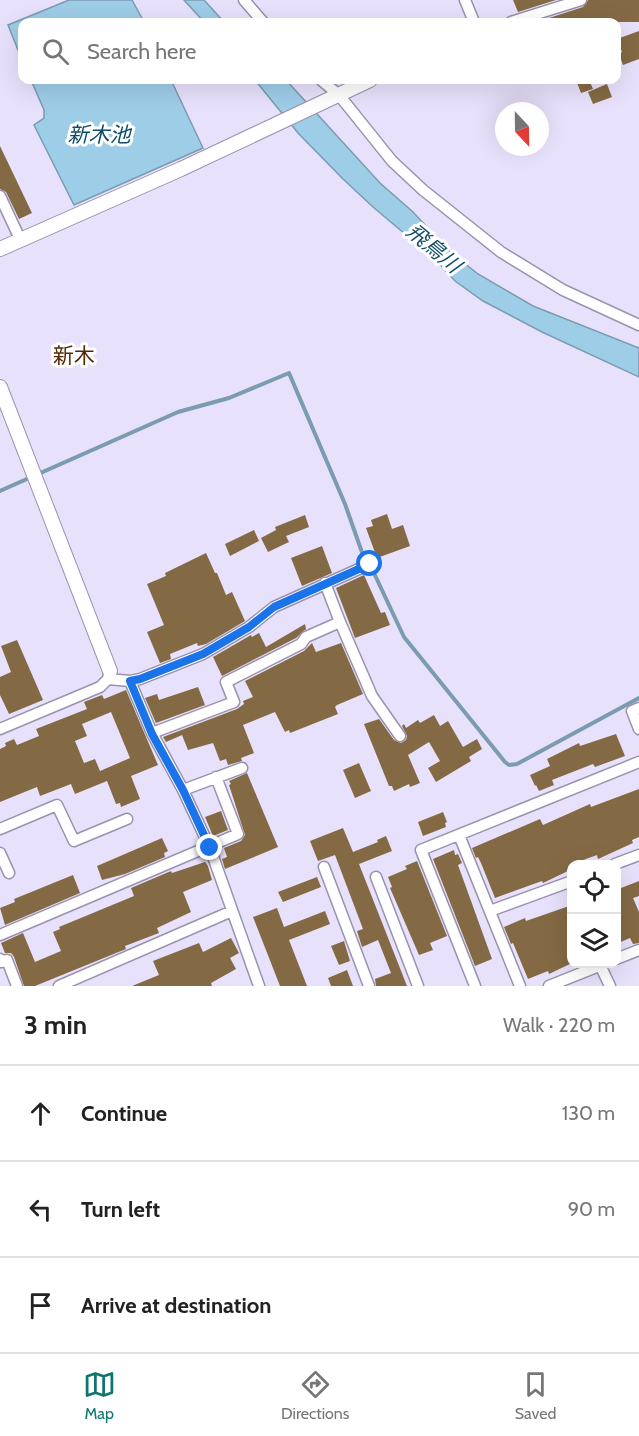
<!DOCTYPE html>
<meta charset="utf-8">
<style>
:root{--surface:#fff;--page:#f6f6f6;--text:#222;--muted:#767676;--line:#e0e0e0;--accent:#0f766e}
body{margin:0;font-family:Cabin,"Noto Sans JP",sans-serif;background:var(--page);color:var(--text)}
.controls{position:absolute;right:18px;bottom:18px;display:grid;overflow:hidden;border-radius:12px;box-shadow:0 6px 24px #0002}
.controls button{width:54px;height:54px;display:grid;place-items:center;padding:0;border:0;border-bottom:2px solid var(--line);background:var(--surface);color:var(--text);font:30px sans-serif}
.compass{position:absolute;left:495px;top:102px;width:54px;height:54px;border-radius:50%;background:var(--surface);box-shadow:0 6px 24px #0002;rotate:158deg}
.stop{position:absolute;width:18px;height:18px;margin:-14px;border:4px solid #1a73e8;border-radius:50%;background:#fff}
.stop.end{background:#1a73e8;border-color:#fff;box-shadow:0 2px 6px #0008}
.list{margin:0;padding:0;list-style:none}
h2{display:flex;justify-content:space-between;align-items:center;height:78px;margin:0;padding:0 24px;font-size:26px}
h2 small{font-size:20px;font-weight:400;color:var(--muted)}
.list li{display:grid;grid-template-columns:39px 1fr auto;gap:18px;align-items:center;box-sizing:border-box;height:96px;padding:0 24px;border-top:2px solid var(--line)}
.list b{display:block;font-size:22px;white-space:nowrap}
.list em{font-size:20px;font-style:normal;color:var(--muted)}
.icon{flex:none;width:33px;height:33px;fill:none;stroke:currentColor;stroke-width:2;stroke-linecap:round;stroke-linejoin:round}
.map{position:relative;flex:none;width:639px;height:986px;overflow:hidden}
.search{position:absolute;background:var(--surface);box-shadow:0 6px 24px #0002;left:18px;right:18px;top:18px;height:66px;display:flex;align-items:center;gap:15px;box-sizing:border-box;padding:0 21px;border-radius:12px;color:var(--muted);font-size:22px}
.sheet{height:366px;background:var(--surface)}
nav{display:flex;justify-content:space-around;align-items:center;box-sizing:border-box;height:84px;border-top:2px solid var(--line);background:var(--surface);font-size:16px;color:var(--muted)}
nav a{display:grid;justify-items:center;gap:3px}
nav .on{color:var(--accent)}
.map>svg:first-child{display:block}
.water{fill:#9ecde8;stroke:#7b9bb1;stroke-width:1.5}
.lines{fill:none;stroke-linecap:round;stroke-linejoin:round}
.stream{stroke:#7b9bb1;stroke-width:4}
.building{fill:#846a44;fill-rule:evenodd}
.minor-casing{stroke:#9992ae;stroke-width:13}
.tertiary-casing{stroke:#9992ae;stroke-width:16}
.minor{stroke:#fff;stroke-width:10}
.tertiary{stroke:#fff;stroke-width:14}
.route{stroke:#1a73e8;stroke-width:8}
.labels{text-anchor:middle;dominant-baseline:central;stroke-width:6;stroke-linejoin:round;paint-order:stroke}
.water-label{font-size:21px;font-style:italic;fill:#0f4c67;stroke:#fff}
.neighbourhood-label{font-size:21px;fill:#542704;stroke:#fff}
</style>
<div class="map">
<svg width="639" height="986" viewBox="0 0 639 986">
<rect width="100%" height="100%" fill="#e8e1fb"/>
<path class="water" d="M 69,0 L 132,0 L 144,22 L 22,22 L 22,60 L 8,25 Z
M 184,0 L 204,0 L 224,22 L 204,22 Z
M 31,80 L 171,80 L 203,148 L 74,205 L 34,125 L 44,118 L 44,110 Z
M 255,80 L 286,80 L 380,183 L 413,212 L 449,251 L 478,274 L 533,306 L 639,348 L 639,377 L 542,332 L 483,301 L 455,281 L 436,260 L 373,207 L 343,179 L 298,133 Z"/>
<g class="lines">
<path class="stream" d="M 0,491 L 178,412 L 229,398 L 289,373 L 345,504 L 364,558 L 373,571 L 404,637 L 505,762 L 509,765 L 517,764 L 639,698"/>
</g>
<path class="building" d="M 513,0 L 556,0 L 518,12 Z
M 588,0 L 639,0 L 639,22 L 580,22 L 578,19 L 567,22 L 548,22 L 546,19 L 583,7 Z
M 639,31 L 639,59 L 623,65 L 619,54 L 622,52 L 617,39 Z
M 576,80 L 589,80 L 593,89 L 581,93 Z
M 607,84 L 612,97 L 593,104 L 588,92 Z
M 0,146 L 32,213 L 19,219 L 6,192 L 0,189 Z
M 387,514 L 392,529 L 403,525 L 410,546 L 377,558 L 366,528 L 373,526 L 371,520 Z
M 305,515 L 309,527 L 286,536 L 289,542 L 268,552 L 261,538 L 276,530 L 275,527 Z
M 254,530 L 259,541 L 230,556 L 225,544 Z
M 322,546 L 332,573 L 302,586 L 291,558 Z
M 206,553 L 215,573 L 217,573 L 226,595 L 232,592 L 245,621 L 206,644 L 198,646 L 197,643 L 170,654 L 171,659 L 160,663 L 147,632 L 164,625 L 147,584 L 166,576 L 165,573 Z
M 364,575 L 381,613 L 385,612 L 390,625 L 355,638 L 336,588 Z
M 305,624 L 306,629 L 296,638 L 222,676 L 213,657 L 251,635 L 252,637 L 259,633 L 266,647 Z
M 17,640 L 43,700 L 9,714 L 0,695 L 0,677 L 11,672 L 1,646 Z
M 312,643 L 316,652 L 341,643 L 363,694 L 337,705 L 335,707 L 338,714 L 290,733 L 289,730 L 285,732 L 275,712 L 243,725 L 254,753 L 241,758 L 242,761 L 228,765 L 226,759 L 220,761 L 213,743 L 188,750 L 182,735 L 166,742 L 163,737 L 237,709 L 244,704 L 243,701 L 253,697 L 245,681 L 304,651 Z
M 198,687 L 205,705 L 156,723 L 145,698 L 157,694 L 159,700 Z
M 126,690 L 158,765 L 131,776 L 140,799 L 121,807 L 120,803 L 116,804 L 107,781 L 75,794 L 71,784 L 40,796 L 37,787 L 0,802 L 0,749 L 6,746 L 5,743 L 14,739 L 17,745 L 39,736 L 36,729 L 87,709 L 84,702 L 102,695 L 104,699 ZM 111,712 L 130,758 L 100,771 L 95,759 L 84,763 L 75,741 L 87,736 L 82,724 Z
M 434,715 L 440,726 L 448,721 L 463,747 L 477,739 L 482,749 L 469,757 L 471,761 L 436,782 L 428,768 L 440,761 L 429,742 L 408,755 L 420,783 L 410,787 L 409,784 L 394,791 L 392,786 L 389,786 L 364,724 L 379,719 L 394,740 L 401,743 L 406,740 L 407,736 L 402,726 L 404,724 L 406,728 L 418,720 L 420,723 Z
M 616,734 L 625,756 L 595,767 L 593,764 L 552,780 L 554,785 L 539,791 L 536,785 L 535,786 L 530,775 L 550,766 L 547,759 L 579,743 L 580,746 Z
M 359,763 L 371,791 L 355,798 L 343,770 Z
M 247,773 L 278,847 L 225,869 L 222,859 L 227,857 L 224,848 L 241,841 L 245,835 L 229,785 L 231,784 L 229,781 Z
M 639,789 L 639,837 L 632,840 L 633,843 L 598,859 L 597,855 L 572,864 L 572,869 L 543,883 L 542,881 L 495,898 L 481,863 L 478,857 L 476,858 L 472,848 L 540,819 L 543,825 L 590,804 L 591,807 Z
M 221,811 L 228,830 L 213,836 L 205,817 Z
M 443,812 L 447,822 L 445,823 L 446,827 L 423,836 L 418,822 Z
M 343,828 L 353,852 L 378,842 L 377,840 L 386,836 L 392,851 L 359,864 L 407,986 L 376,986 L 375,979 L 391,973 L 378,940 L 362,947 L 357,931 L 363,929 L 335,855 L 318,861 L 310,841 Z
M 162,838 L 168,851 L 164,853 L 165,857 L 125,874 L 102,880 L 97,866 Z
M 454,850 L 455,855 L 458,854 L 462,863 L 458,865 L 492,959 L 475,966 L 433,859 Z
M 417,861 L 447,936 L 430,943 L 433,950 L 419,955 L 390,888 L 392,887 L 388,877 L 407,869 L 405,866 Z
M 205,862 L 208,866 L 212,880 L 183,892 L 191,912 L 157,928 L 159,933 L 125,946 L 126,949 L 35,986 L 24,986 L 14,957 L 11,953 L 5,953 L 1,943 L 23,933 L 35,962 L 61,951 L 53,932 L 60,929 L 59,927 L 134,896 L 131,888 L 171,871 L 172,873 Z
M 73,875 L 80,893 L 5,925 L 0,908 L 15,902 L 14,899 Z
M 317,877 L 321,887 L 283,902 L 278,892 Z
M 639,881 L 639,896 L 633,898 L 639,912 L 639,943 L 633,944 L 630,938 L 616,944 L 616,890 Z
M 572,905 L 572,963 L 549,974 L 548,971 L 528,979 L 513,943 L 511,944 L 504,927 L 525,918 L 526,921 Z
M 277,908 L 284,927 L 325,911 L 330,924 L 289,940 L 307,986 L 280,986 L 253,917 Z
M 231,938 L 239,953 L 230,958 L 236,969 L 211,983 L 212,986 L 132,986 L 159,975 L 153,961 L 199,943 L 203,952 Z
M 344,941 L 350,961 L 339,965 L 331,946 Z
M 347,970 L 353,986 L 331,986 L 328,978 Z"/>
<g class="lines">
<defs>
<path id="minor" d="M 244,0 L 263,22
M 465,0 L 474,22
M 511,22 L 581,0
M 321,80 L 339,95 L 392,161 L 423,190 L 501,252 L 563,290 L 639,325
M 0,196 L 20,239
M 340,622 L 372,696 L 400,736
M 108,679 L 130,681 L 140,679 L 203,654 L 249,627 L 274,607 L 370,564
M 130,681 L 152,733 L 183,790 L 210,848 L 259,986
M 639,708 L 632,711 L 639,729
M 0,729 L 100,687 L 108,679 L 109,674
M 152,733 L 234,702 L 226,682 L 301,644 L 306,637 L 340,622 L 325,583
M 183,790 L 242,768
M 0,829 L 57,805 L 74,841 L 127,819
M 459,835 L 520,986
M 0,853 L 9,873
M 615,864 L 639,855
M 324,867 L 369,986
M 376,877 L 418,986
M 490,911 L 572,881
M 0,935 L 238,834 L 216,777
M 0,959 L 1,962 L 7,960 L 17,986
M 616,959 L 639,950
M 600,965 L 610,986
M 59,986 L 232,911
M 475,986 L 421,850 L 639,762
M 549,986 L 604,964"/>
<path id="tertiary" d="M 0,249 L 181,169 L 370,80
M 0,387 L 110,671"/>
</defs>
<use href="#minor" class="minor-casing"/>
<use href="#tertiary" class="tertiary-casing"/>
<use href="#minor" class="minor"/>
<use href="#tertiary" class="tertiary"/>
</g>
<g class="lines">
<path class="route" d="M 210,848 L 183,790 L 152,734 L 130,681 L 140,679 L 203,654 L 249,627 L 274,607 L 370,564"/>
</g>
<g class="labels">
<g class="water-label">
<text x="99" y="134">新木池</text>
<text transform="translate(434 248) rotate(40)">飛鳥川</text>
</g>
<g class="neighbourhood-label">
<text x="74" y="355">新木</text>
</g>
</g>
</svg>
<div class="controls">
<button><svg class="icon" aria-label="locate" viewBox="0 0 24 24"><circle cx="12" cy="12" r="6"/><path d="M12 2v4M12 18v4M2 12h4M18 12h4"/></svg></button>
<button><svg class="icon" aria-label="layers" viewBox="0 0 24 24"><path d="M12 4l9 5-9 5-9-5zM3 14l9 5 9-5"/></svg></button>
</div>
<svg class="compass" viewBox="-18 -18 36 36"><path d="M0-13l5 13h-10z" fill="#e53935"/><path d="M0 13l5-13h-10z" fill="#767676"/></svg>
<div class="stop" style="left:370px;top:564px"></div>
<div class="stop end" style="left:210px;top:848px"></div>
<div class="search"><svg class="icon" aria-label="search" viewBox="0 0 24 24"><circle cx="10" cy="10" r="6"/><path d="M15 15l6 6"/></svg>Search here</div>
</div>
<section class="sheet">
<h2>3 min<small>Walk · 220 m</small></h2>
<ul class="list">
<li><svg class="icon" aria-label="ahead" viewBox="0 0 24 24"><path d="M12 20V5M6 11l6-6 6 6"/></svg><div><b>Continue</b></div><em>130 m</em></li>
<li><svg class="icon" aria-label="left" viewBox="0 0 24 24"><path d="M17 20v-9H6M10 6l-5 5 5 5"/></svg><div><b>Turn left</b></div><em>90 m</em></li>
<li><svg class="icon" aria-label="arrive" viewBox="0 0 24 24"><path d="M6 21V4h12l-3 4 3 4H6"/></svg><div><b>Arrive at destination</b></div></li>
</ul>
</section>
<nav>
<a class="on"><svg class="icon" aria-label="map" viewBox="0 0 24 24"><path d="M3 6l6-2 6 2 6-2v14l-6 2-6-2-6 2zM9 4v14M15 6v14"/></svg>Map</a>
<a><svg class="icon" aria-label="directions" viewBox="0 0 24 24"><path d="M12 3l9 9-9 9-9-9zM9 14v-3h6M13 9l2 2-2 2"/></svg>Directions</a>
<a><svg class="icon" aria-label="saved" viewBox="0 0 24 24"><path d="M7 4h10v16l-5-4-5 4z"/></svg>Saved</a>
</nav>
